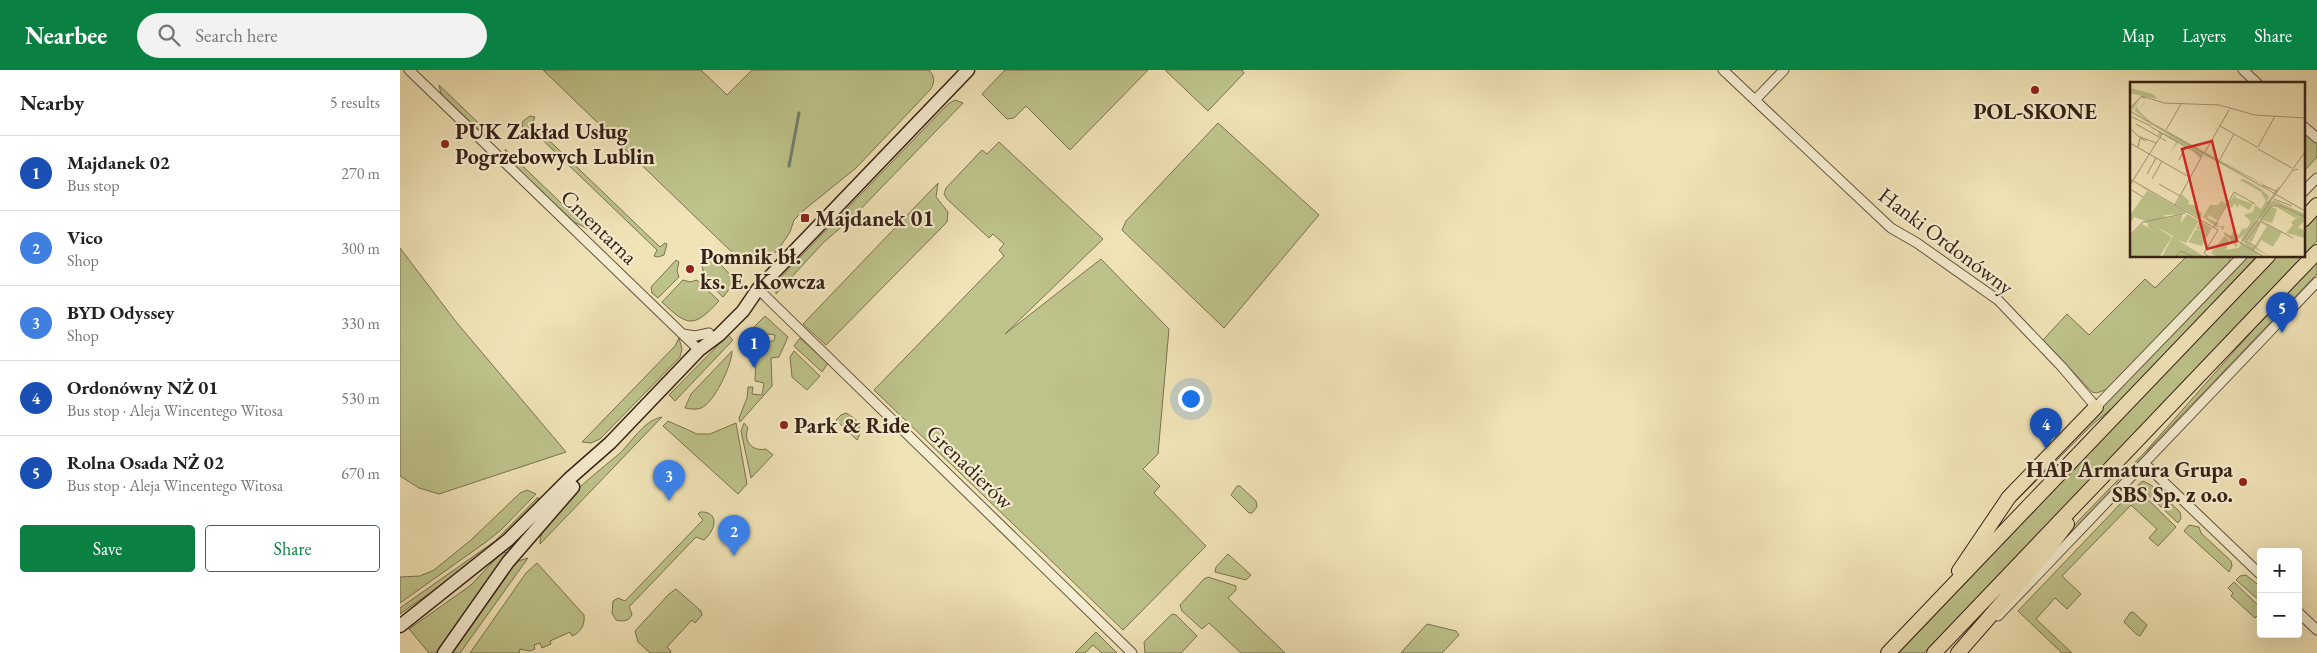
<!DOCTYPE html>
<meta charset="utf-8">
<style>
:root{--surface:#fff;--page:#f2f2f2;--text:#222;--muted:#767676;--line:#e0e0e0;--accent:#0b8043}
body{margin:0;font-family:"EB Garamond",serif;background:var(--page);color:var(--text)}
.controls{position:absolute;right:15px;bottom:15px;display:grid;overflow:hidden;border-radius:5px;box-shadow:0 5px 20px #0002}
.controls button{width:45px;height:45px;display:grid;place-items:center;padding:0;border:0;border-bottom:1px solid var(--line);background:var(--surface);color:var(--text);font:25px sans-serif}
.you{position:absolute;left:790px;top:328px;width:18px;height:18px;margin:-12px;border:4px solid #fff;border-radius:50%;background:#1a73e8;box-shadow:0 0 0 8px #1a73e833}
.badge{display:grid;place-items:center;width:32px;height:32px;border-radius:50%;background:var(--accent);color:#fff;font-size:16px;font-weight:700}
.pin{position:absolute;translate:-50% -41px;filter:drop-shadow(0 1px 2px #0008)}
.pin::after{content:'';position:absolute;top:26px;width:18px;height:15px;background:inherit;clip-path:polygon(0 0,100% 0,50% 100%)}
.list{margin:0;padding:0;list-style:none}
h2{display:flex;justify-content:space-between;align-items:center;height:65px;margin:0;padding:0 20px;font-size:21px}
h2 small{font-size:16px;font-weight:400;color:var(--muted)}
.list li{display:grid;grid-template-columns:32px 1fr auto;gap:15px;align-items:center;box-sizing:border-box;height:75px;padding:0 20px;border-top:1px solid var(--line)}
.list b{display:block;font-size:19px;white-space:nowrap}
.list p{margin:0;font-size:16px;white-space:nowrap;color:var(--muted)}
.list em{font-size:16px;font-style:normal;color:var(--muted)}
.actions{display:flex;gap:10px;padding:15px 20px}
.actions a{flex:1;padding:11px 0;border:1px solid var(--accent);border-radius:5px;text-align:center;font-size:18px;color:var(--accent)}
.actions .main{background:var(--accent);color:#fff}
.icon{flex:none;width:28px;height:28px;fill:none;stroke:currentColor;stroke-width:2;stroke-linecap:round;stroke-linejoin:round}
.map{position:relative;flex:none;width:1917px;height:583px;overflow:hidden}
header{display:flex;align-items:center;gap:30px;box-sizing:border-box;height:70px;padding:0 25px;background:var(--accent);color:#fff}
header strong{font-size:24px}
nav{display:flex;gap:28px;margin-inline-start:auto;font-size:18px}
.search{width:350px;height:45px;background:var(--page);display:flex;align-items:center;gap:12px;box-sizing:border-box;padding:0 18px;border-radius:28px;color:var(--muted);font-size:19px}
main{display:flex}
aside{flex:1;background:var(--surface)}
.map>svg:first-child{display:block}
.green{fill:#bec38b;stroke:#7a7251}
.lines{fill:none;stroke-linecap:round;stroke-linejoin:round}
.stream{stroke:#727f71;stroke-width:3}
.street-casing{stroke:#64523f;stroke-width:11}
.secondary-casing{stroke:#362117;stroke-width:15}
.primary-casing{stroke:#362117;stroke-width:16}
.street{stroke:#f5edd0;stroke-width:9}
.secondary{stroke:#f5edd0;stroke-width:12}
.primary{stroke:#f0e3b6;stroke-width:14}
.poi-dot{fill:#8f2418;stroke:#f5edd0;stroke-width:2}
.labels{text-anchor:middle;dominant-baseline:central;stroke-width:4.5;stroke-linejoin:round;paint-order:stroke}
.poi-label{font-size:22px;font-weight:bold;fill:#362117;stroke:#f5edd0;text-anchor:start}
.street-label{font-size:22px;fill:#362117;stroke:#f5edd0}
.inset-road{fill:none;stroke:#a69576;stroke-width:1}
.view{fill:#d62828;fill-opacity:0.15;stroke:#d62828;stroke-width:2.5}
.inset-edge{fill:none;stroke:#362117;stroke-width:2.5}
</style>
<header>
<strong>Nearbee</strong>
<div class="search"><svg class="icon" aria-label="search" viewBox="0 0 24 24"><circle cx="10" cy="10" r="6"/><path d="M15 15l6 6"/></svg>Search here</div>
<nav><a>Map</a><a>Layers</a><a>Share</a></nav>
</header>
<main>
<aside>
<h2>Nearby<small>5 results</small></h2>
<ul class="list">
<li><span class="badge" style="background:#1a4fb4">1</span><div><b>Majdanek 02</b><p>Bus stop</p></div><em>270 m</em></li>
<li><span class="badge" style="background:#3f7fe0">2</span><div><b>Vico</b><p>Shop</p></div><em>300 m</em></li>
<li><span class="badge" style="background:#3f7fe0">3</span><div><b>BYD Odyssey</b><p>Shop</p></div><em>330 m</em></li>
<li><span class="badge" style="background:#1a4fb4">4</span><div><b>Ordonówny NŻ 01</b><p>Bus stop · Aleja Wincentego Witosa</p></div><em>530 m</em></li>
<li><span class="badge" style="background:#1a4fb4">5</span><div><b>Rolna Osada NŻ 02</b><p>Bus stop · Aleja Wincentego Witosa</p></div><em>670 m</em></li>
</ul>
<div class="actions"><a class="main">Save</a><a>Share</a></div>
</aside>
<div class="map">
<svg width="1917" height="583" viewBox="0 0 1917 583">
<rect width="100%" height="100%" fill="#f0e3b6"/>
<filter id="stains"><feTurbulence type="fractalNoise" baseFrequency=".004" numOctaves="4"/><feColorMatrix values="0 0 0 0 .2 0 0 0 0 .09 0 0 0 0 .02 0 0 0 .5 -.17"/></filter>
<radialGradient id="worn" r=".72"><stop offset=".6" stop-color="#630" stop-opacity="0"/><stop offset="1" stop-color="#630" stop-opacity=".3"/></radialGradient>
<path class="green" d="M 143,0 L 301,0 L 327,25 L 352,0 L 529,0 C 535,6 535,13 530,20 L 456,98 L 404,140 L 394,150 L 390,162 L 380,177 L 371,187 L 359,195 L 358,192 L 350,196 L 338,188 Z
M 605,0 L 748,0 L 670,80 L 626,36 L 614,48 L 607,49 L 582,24 Z
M 765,0 L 842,0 L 844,3 L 808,41 Z
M 39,15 L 91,65 L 82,63 L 41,24 Z
M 555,30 L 563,33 L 453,147 L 423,173 L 376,224 L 376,212 L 548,34 Z
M 130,46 L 135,47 L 132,54 L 260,177 L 265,173 L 267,174 L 264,185 L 258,187 L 254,186 L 257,180 L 129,57 L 123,60 L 122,52 Z
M 818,53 L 919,145 L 824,258 L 722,160 L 726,151 Z
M 1906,62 L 1917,73 L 1917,87 L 1903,102 L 1903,65 Z
M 599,72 L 703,169 L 605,264 L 701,189 L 769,259 L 758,384 L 743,399 L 760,416 L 754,423 L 806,476 L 723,560 L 474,320 L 604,186 L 599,180 L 604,174 L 593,164 L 589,168 L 547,129 L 544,124 L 546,118 L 582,80 L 587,84 Z
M 105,79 L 188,159 L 174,152 L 109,90 Z
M 538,113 L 536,127 L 548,142 L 547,152 L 426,275 L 403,254 Z
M 1917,145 L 1917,171 L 1903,186 L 1903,159 Z
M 0,178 L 57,253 L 166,382 L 39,424 L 19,418 L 0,406 Z
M 309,182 L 336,211 L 323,227 L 301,206 L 303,201 L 301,191 Z
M 1787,186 L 1829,186 L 1830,191 L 1707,319 L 1697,323 L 1692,322 L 1643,270 L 1667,244 L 1689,265 L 1745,209 L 1755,218 Z
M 1849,186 L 1857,186 L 1723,329 L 1693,354 L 1615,432 L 1613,430 Z
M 1877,186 L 1903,186 L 1524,583 L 1499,583 Z
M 276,190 L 279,192 L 277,201 L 279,207 L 258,228 L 252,223 L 251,217 Z
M 1917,193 L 1917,204 L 1749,379 L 1743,389 L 1644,493 L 1679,450 L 1746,381 L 1853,260 Z
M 283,210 L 290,212 L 297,210 L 319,231 C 294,258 288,257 262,232 Z
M 365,246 L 388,267 L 379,287 L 371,288 L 372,316 L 340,352 L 339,348 L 347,328 L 348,317 L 353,317 L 352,324 L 362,325 L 364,313 L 355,311 L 356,285 L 371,271 L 374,271 L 375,265 L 368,264 L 366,267 L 368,270 L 356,281 L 351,281 L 352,259 Z
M 328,265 L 333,270 L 275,331 L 269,325 Z
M 279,268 L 282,279 L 280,287 L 200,369 L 191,373 L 182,372 L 275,276 Z
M 400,268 L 428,293 L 422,302 L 394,276 Z
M 332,281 C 332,295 314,333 301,338 C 295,340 291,339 285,338 L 291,324 Z
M 394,281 L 420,306 L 407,320 L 392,307 L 390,287 Z
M 446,343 C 458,349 464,359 457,370 L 436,350 L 441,345 Z
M 262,347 L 140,474 C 137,448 200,400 219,384 C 232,372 244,350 262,347 Z
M 268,351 L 297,364 L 310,364 L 336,353 L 347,414 L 338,424 L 263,356 Z
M 344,353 L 348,358 C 343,371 352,382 366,379 L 373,385 L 351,408 L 341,361 Z
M 1743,411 L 1751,415 L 1780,442 L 1781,448 L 1778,453 L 1738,415 Z
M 837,416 L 840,416 L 856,431 L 857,437 L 852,443 L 849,443 L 831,425 Z
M 1736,418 L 1776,457 L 1758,476 L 1749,468 L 1757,459 L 1731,435 L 1662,506 L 1681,524 L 1667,539 L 1655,528 L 1636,549 L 1672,583 L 1662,583 L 1618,541 L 1725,429 L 1730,434 L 1735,429 L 1730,424 Z
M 127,420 L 136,424 L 102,459 L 86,472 L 0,533 L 0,507 L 20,506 L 34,500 L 71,470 L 120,423 Z
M 138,427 L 138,432 L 85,484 L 0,544 L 0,538 L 95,471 Z
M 300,442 C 320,441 316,460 304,470 L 296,467 L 229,537 L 232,544 C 230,551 223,552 216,550 L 212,543 L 213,531 L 218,528 L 225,531 L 303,450 L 298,444 Z
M 1789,455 L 1799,457 L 1801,463 L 1831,491 L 1832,496 L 1829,502 L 1784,461 Z
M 102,482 L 110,483 L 38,583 L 29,583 L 9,559 L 71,515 Z
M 828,484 L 851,505 L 846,510 L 815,502 L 816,497 Z
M 128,488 L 60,583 L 48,583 L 108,503 L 118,491 Z
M 137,493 L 184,545 C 185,555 181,562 172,566 L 170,562 L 150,571 L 151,574 L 142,578 L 140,573 L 134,575 L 135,579 L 130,581 L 120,579 L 119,583 L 70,583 L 126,503 Z
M 1846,505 L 1861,517 L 1861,532 L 1836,510 L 1840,506 Z
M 808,507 L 836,516 L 836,520 L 828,528 L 885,583 L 841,583 L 809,553 L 802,559 L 782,541 L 780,535 L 804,509 Z
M 1834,512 L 1861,538 L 1861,542 L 1855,548 L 1831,526 L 1833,523 L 1828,518 Z
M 276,519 L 301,541 L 302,545 L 295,553 L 292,550 L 267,577 L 271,581 L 270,583 L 250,583 L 238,572 L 235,561 L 269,524 Z
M 1733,542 L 1747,555 L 1740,566 L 1736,564 L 1724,552 L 1730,543 Z
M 772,544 L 776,545 L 797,566 L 781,583 L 745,583 L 744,572 Z
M 1027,554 L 1056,561 L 1059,565 L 1042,583 L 1001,583 Z
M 696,562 L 717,583 L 702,583 L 693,575 L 685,583 L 675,583 Z"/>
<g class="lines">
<path class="stream" d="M 389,96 L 399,43"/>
<defs>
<path id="street" d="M 9,0 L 299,280
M 1323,0 L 1491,158 L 1517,173 L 1598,230 L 1662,297 L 1696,337 L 1842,186
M 1843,0 L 1858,14
M 1355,30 L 1384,0
M 1903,56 L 1917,68
M 1903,122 L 1917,108
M 358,219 L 732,583
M 283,264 L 295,266 L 309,263
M 1745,394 L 1861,505
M 1898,542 L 1917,560
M 1598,546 L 1917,212"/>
<path id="secondary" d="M 0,556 L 108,470 L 169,409 L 210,373 L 299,280 L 319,265 L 343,241 L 358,219 L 568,0
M 44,583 L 108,492 L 173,417"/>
<path id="primary" d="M 1903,150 L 1917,135
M 1559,501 L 1609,427 L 1696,337
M 1488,583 L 1868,186
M 1534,583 L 1917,182
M 1558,583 L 1641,488 L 1667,454"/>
</defs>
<use href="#street" class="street-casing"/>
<use href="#secondary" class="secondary-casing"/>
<use href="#primary" class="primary-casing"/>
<use href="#street" class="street"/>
<use href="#secondary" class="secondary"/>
<use href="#primary" class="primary"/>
</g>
<g class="poi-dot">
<circle cx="1635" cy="20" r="5"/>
<circle cx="45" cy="74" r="5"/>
<rect x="400" y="143" width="10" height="10" rx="2.5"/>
<circle cx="290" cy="199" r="5"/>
<circle cx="384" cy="355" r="5"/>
<circle cx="1843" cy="412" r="5"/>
</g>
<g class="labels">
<g class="poi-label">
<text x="1635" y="41" text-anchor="middle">POL-SKONE</text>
<text x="55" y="61">PUK Zakład Usług<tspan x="55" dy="25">Pogrzebowych Lublin</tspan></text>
<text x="415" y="148">Majdanek 01</text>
<text x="300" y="186">Pomnik bł.<tspan x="300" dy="25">ks. E. Kowcza</tspan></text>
<text x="394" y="355">Park &amp; Ride</text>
<text x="1833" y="399" text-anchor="end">HAP Armatura Grupa<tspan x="1833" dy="25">SBS Sp. z o.o.</tspan></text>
</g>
<g class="street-label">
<text transform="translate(199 157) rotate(44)">Cmentarna</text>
<text transform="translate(1546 171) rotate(37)">Hanki Ordonówny</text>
<text transform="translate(570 397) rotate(44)">Grenadierów</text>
</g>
</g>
<g transform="translate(1730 12)">
<rect width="175" height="175" fill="#f0e3b6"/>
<path d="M 0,6 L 23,12 L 27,17 L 14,14 L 16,17 L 10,16 L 6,24 L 9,29 L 14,20 L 15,20 L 9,29 L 21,40 L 144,108 L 72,72 L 78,77 L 72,73 L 70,77 L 63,68 L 48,60 L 40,72 L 46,60 L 33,52 L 28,54 L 29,49 L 43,55 L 0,30 L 49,57 L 18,39 L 5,29 L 7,19 L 3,28 L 1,26 L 9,16 L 13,14 L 0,11 ZM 114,97 L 140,112 L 130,107 L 139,114 L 137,121 L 142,118 L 138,122 L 144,118 L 175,132 L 175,139 L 168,145 L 173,148 L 175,145 L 175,156 L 156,151 L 163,143 L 161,140 L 170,134 L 165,136 L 144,123 L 141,125 L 147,127 L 142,141 L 128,137 L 134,127 L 123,142 L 127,138 L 152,150 L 143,165 L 131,158 L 127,166 L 141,175 L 123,166 L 129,173 L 88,175 L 81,171 L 95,153 L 99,159 L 96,168 L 108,166 L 113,161 L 118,165 L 111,157 L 115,152 L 106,159 L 102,156 L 108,163 L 106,165 L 92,149 L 91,145 L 86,145 L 73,135 L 80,123 L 88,123 L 91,119 L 97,122 L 87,138 L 79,133 L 77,136 L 89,141 L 87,144 L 95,144 L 92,149 L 100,155 L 103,150 L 109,153 L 112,147 L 117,146 L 121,140 L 114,133 L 123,130 L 125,123 L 131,127 L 136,119 L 131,110 L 110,98 ZM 128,140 L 118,158 L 121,161 L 131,141 L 137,144 L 124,165 L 116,159 ZM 10,104 L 56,130 L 55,132 L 34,133 L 35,136 L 19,140 L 4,135 L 0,142 L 0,133 L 17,109 ZM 52,112 L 59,119 L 58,122 L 68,124 L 67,128 L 72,131 L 71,137 L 46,123 ZM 105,112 L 106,116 L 123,122 L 119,128 L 109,122 L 107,126 L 105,121 L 102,126 L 97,123 ZM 57,132 L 69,139 L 56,161 L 48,158 L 75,175 L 32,175 L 43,154 L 23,143 L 42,155 L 29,175 L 0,175 L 0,154 L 12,142 L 30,153 L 18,145 L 18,141 L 13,141 L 52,133 L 51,141 ZM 70,139 L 82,146 L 72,164 L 58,160 L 66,147 L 73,151 L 66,146 Z" fill="#bec38b" fill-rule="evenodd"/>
<path class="inset-road" d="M 12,14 L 34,21 L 89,23 L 125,33 L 175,36M 0,26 L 12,14M 0,29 L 175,129M 0,34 L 21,44M 6,42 L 36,59M 90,44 L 127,65M 21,45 L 72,74 L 45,123M 0,46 L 8,54 L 26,61M 36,48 L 51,22M 0,61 L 61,96M 8,65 L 10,56 L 16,59M 128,65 L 145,34M 128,67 L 162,86M 75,70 L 99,28M 49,78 L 56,64M 89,79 L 104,52M 162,88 L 175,70M 17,92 L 26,76M 0,97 L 88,148M 22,97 L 32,79M 29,102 L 50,114M 0,103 L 32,52M 132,103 L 148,110M 0,107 L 13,115M 144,117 L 162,124M 137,122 L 149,105M 131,139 L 163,156M 84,145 L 104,110 L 125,122M 94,151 L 134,175M 0,153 L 13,140 L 53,132M 110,162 L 162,89 L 168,87M 123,168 L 125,164 L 116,159 L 141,124 L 152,124 L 175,135M 45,175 L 51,169 L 64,175M 79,175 L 74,171 L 88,148"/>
<path class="view" d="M 82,59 L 107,159 L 77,167 L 52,67 Z"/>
<rect width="175" height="175" class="inset-edge"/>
</g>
<rect width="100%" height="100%" filter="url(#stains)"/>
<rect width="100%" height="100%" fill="url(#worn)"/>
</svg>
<div class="controls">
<button>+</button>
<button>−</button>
</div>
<div class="you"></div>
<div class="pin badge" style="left:354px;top:298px;background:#1a4fb4">1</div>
<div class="pin badge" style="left:334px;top:486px;background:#3f7fe0">2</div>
<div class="pin badge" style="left:269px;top:431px;background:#3f7fe0">3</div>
<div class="pin badge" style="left:1646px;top:379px;background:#1a4fb4">4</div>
<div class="pin badge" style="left:1882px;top:263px;background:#1a4fb4">5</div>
</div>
</main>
